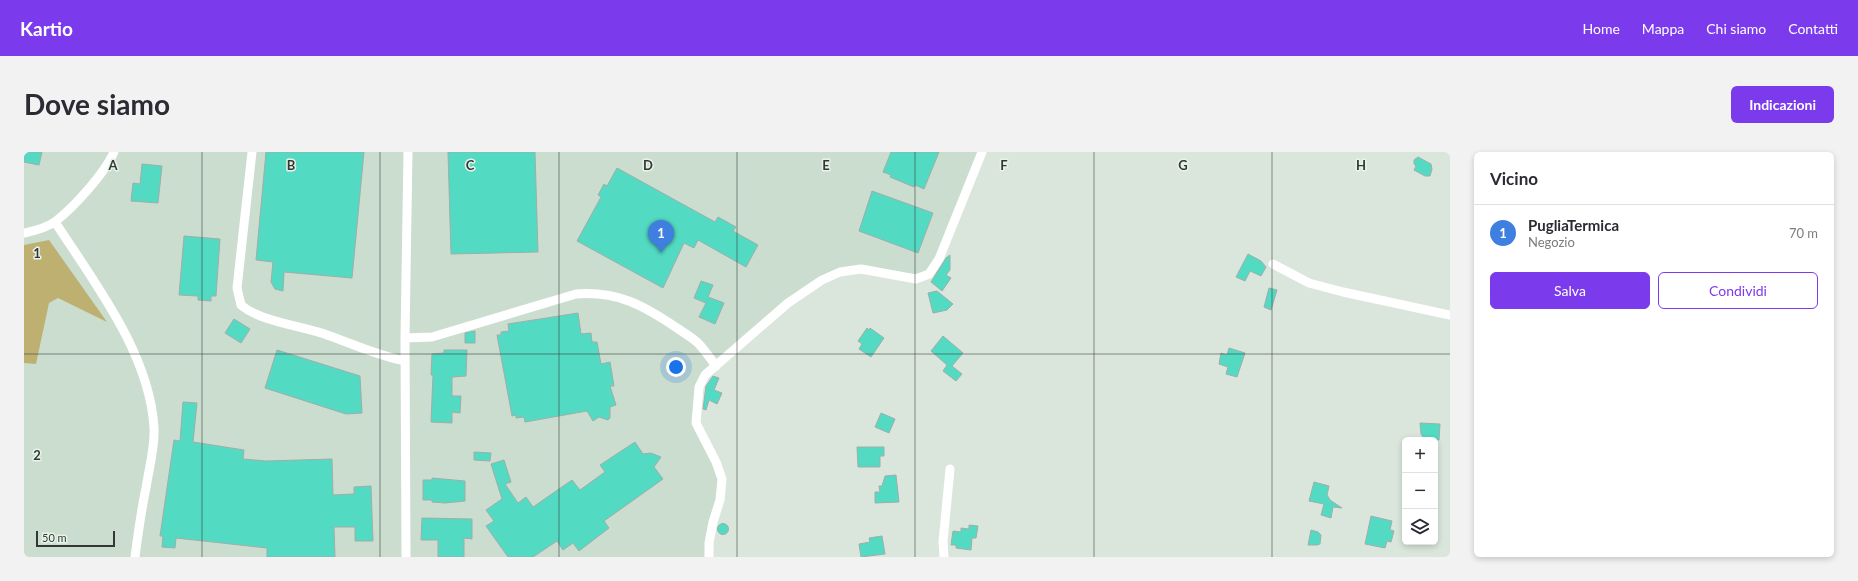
<!DOCTYPE html>
<html lang="it">
<meta charset="utf-8">
<style>
:root{--surface:#fff;--page:#f2f2f3;--text:#2b2b33;--muted:#7c7c81;--line:#e1e1e2;--accent:#7c3aed}
body{margin:0;font-family:Lato,sans-serif;background:var(--page);color:var(--text)}
.controls{position:absolute;right:12px;bottom:12px;display:grid;overflow:hidden;border-radius:6px;box-shadow:0 2px 6px #0003}
.controls button{width:36px;height:36px;display:grid;place-items:center;padding:0;border:0;border-bottom:1px solid var(--line);background:var(--surface);color:var(--text);font:20px sans-serif}
.scale{position:absolute;left:12px;bottom:10px;width:79px;box-sizing:border-box;padding-left:4px;border:2px solid #343835;border-top:0;font-size:11px;line-height:14px;white-space:nowrap;color:#343835;-webkit-text-stroke:3px #e7f3e9;paint-order:stroke}
.you{position:absolute;left:652px;top:215px;width:14px;height:14px;margin:-10px;border:3px solid #fff;border-radius:50%;background:#1a73e8;box-shadow:0 0 0 6px #1a73e833}
.badge{display:grid;place-items:center;width:26px;height:26px;border-radius:50%;background:var(--accent);color:#fff;font-size:13px;font-weight:700}
.pin{position:absolute;translate:-50% -33px;filter:drop-shadow(0 1px 2px #0008)}
.pin::after{content:'';position:absolute;top:21px;width:14px;height:12px;background:inherit;clip-path:polygon(0 0,100% 0,50% 100%)}
.list{margin:0;padding:0;list-style:none}
h2{display:flex;justify-content:space-between;align-items:center;height:52px;margin:0;padding:0 16px;font-size:17px}
h2 small{font-size:13px;font-weight:400;color:var(--muted)}
.list li{display:grid;grid-template-columns:26px 1fr auto;gap:12px;align-items:center;box-sizing:border-box;height:56px;padding:0 16px;border-top:1px solid var(--line)}
.list b{display:block;font-size:15px;white-space:nowrap}
.list p{margin:0;font-size:13px;white-space:nowrap;color:var(--muted)}
.list em{font-size:13px;font-style:normal;color:var(--muted)}
.actions{display:flex;gap:8px;padding:12px 16px}
.actions a{flex:1;padding:9px 0;border:1px solid var(--accent);border-radius:6px;text-align:center;font-size:14px;color:var(--accent)}
.actions .main{background:var(--accent);color:#fff}
.icon{flex:none;width:22px;height:22px;fill:none;stroke:currentColor;stroke-width:2;stroke-linecap:round;stroke-linejoin:round}
.map{position:relative;flex:none;width:1426px;height:405px;overflow:hidden;border-radius:6px}
header{display:flex;align-items:center;gap:24px;box-sizing:border-box;height:56px;padding:0 20px;background:var(--accent);color:#fff}
header strong{font-size:19px}
nav{display:flex;gap:22px;margin-inline-start:auto;font-size:14px}
.intro{display:flex;align-items:center;justify-content:space-between;box-sizing:border-box;height:96px;padding:0 24px}
h1{margin:0;font-size:28px}
.button{padding:10px 18px;border-radius:6px;background:var(--accent);color:#fff;font-size:14px;font-weight:700}
main{display:flex;gap:24px;padding:0 24px}
aside{flex:1;background:var(--surface);border-radius:6px;box-shadow:0 2px 6px #0003}
.map>svg:first-child{display:block}
.built{fill:#caddce}
.green{fill:#beb071}
.building{fill:#53dac3;stroke:#9eaeaa}
.lines{fill:none;stroke-linecap:round;stroke-linejoin:round}
.minor{stroke:#fff;stroke-width:9}
.grid{fill:none;stroke:#343835;stroke-width:1;stroke-opacity:0.55}
.grid-label{font-size:13px;text-anchor:middle;font-weight:bold;fill:#343835;stroke:#e7f3e9;stroke-width:3;stroke-linejoin:round;paint-order:stroke}
</style>
<header>
<strong>Kartio</strong>
<nav><a>Home</a><a>Mappa</a><a>Chi siamo</a><a>Contatti</a></nav>
</header>
<div class="intro"><h1>Dove siamo</h1><a class="button">Indicazioni</a></div>
<main>
<div class="map">
<svg width="1426" height="405" viewBox="0 0 1426 405">
<rect width="100%" height="100%" fill="#dae6dc"/>
<path class="built" d="M 0,0 L 958,0 L 905,122 L 892,127 L 837,117 L 798,128 L 681,223 L 672,271 L 698,327 L 685,405 L 0,405 Z"/>
<path class="green" d="M 25,88 L 83,170 L 34,146 L 25,151 L 12,212 L 0,211 L 0,93 Z"/>
<path class="building" d="M 0,0 L 18,0 L 15,13 L 0,10 Z
M 242,0 L 340,0 L 328,126 L 260,120 L 259,139 L 251,137 L 247,130 L 249,110 L 232,108 Z
M 424,0 L 511,0 L 514,100 L 427,102 Z
M 867,0 L 915,0 L 900,37 L 891,33 L 890,35 L 866,25 L 867,23 L 859,20 Z
M 1394,5 L 1407,12 L 1408,17 L 1406,24 L 1401,24 L 1390,18 L 1392,14 L 1390,12 L 1390,8 Z
M 118,12 L 138,14 L 134,51 L 107,49 L 109,31 L 116,32 Z
M 593,16 L 691,70 L 694,65 L 712,75 L 709,79 L 734,93 L 722,115 L 674,88 L 670,96 L 660,91 L 639,136 L 553,89 L 577,45 L 574,43 L 580,32 L 583,34 Z
M 848,39 L 909,61 L 894,101 L 835,79 Z
M 160,84 L 196,87 L 192,144 L 187,144 L 187,149 L 174,148 L 174,144 L 155,143 Z
M 1224,102 L 1237,109 L 1242,115 L 1237,124 L 1226,119 L 1221,129 L 1212,125 Z
M 926,103 L 926,118 L 922,123 L 927,126 L 918,139 L 907,130 L 922,106 Z
M 677,129 L 689,133 L 684,145 L 700,151 L 691,172 L 675,165 L 682,151 L 670,146 Z
M 1245,136 L 1253,138 L 1247,158 L 1240,155 Z
M 913,139 L 929,152 L 923,158 L 909,161 L 904,141 Z
M 554,161 L 557,182 L 567,181 L 568,190 L 573,190 L 577,212 L 586,210 L 590,234 L 586,234 L 592,253 L 586,255 L 586,266 L 584,268 L 575,265 L 569,269 L 563,259 L 501,270 L 500,265 L 492,266 L 492,263 L 488,264 L 473,183 L 477,183 L 477,180 L 485,179 L 484,172 Z
M 210,167 L 226,177 L 217,191 L 201,181 Z
M 843,176 L 845,178 L 846,176 L 860,186 L 847,205 L 835,197 L 838,192 L 834,189 Z
M 451,179 L 451,191 L 441,191 L 441,181 Z
M 919,184 L 939,201 L 928,214 L 938,222 L 932,229 L 919,219 L 923,213 L 907,199 Z
M 1205,196 L 1221,201 L 1213,225 L 1202,222 L 1204,215 L 1195,212 L 1197,201 L 1203,203 Z
M 253,198 L 336,224 L 338,261 L 322,262 L 241,236 Z
M 420,198 L 443,198 L 442,224 L 428,225 L 428,244 L 437,244 L 436,261 L 428,260 L 428,271 L 407,270 L 409,223 L 407,223 L 408,202 L 420,201 Z
M 689,224 L 695,226 L 690,238 L 698,241 L 693,252 L 685,248 L 682,258 L 679,257 L 682,234 Z
M 159,250 L 173,251 L 169,290 L 220,298 L 219,307 L 242,309 L 308,307 L 309,343 L 330,342 L 330,335 L 347,334 L 349,389 L 331,389 L 331,375 L 310,375 L 311,405 L 243,405 L 243,396 L 152,386 L 151,396 L 138,395 L 139,384 L 136,384 L 150,288 L 156,289 Z
M 857,261 L 871,267 L 865,281 L 851,275 Z
M 1396,271 L 1416,272 L 1415,288 L 1401,288 L 1397,282 Z
M 611,290 L 619,302 L 627,301 L 637,305 L 630,315 L 639,327 L 580,369 L 585,376 L 555,399 L 549,391 L 539,398 L 533,389 L 509,405 L 484,405 L 462,374 L 470,369 L 462,358 L 478,347 L 467,312 L 480,308 L 487,330 L 481,332 L 494,351 L 502,345 L 509,355 L 548,328 L 556,338 L 581,320 L 576,313 Z
M 833,295 L 860,295 L 860,304 L 856,304 L 856,315 L 834,315 Z
M 450,300 L 467,301 L 466,309 L 450,308 Z
M 872,323 L 875,350 L 851,351 L 851,340 L 856,340 L 855,334 L 858,334 L 861,324 Z
M 408,326 L 441,329 L 441,349 L 421,351 L 408,350 L 408,348 L 399,348 L 399,328 L 408,328 Z
M 1290,330 L 1305,334 L 1303,343 L 1306,348 L 1318,356 L 1309,355 L 1307,366 L 1297,363 L 1300,352 L 1285,349 Z
M 1347,364 L 1368,369 L 1366,378 L 1370,379 L 1367,390 L 1363,389 L 1361,396 L 1341,392 Z
M 398,366 L 448,367 L 448,387 L 440,386 L 440,405 L 414,405 L 414,388 L 397,388 Z
M693.5 377a5.5 5.5 0 1 1 11 0a5.5 5.5 0 1 1-11 0Z
M 945,373 L 954,374 L 952,386 L 948,386 L 947,398 L 932,396 L 932,393 L 927,393 L 929,379 L 937,380 L 937,376 L 945,377 Z
M 1287,378 L 1294,380 L 1297,383 L 1296,392 L 1293,393 L 1284,393 Z
M 858,384 L 861,402 L 837,405 L 835,392 L 846,390 L 845,386 Z"/>
<g class="lines">
<path class="minor" d="M 228,0 L 213,136 L 217,153 C 236,170 281,174 306,184 C 331,193 355,204 381,209
M 31,70 C 70,130 126,202 130,276 C 131,296 125,316 122,336 C 117,359 114,382 111,405
M 0,81 C 10,79 24,75 32,69 C 50,55 81,21 90,0
M 1249,112 L 1285,131 L 1319,140 L 1426,163
M 381,186 L 408,185 L 552,142 C 594,139 619,153 653,176 C 660,181 669,186 675,192 C 681,199 687,207 692,214
M 382,405 L 381,186 L 384,0
M 685,405 L 685,391 L 689,370 L 696,348 L 698,327 L 692,310 L 672,271 L 675,235 L 681,223 L 764,151 L 798,128 L 816,120 L 837,117 L 892,127 L 905,122 L 915,107 L 958,0
M 920,405 L 919,390 L 926,317"/>
</g>
<path class="grid" d="M 178,0 L 178,405M 356,0 L 356,405M 535,0 L 535,405M 713,0 L 713,405M 891,0 L 891,405M 1070,0 L 1070,405M 1248,0 L 1248,405M 0,202 L 1426,202"/>
<g class="grid-label">
<text x="89" y="18">A</text>
<text x="267" y="18">B</text>
<text x="446" y="18">C</text>
<text x="624" y="18">D</text>
<text x="802" y="18">E</text>
<text x="980" y="18">F</text>
<text x="1159" y="18">G</text>
<text x="1337" y="18">H</text>
<text x="13" y="106">1</text>
<text x="13" y="308">2</text>
</g>
</svg>
<div class="controls">
<button>+</button>
<button>−</button>
<button><svg class="icon" aria-label="layers" viewBox="0 0 24 24"><path d="M12 4l9 5-9 5-9-5zM3 14l9 5 9-5"/></svg></button>
</div>
<div class="scale">50 m</div>
<div class="you"></div>
<div class="pin badge" style="left:637px;top:101px;background:#3f7fe0">1</div>
</div>
<aside>
<h2>Vicino<small></small></h2>
<ul class="list">
<li><span class="badge" style="background:#3f7fe0">1</span><div><b>PugliaTermica</b><p>Negozio</p></div><em>70 m</em></li>
</ul>
<div class="actions"><a class="main">Salva</a><a>Condividi</a></div>
</aside>
</main>
